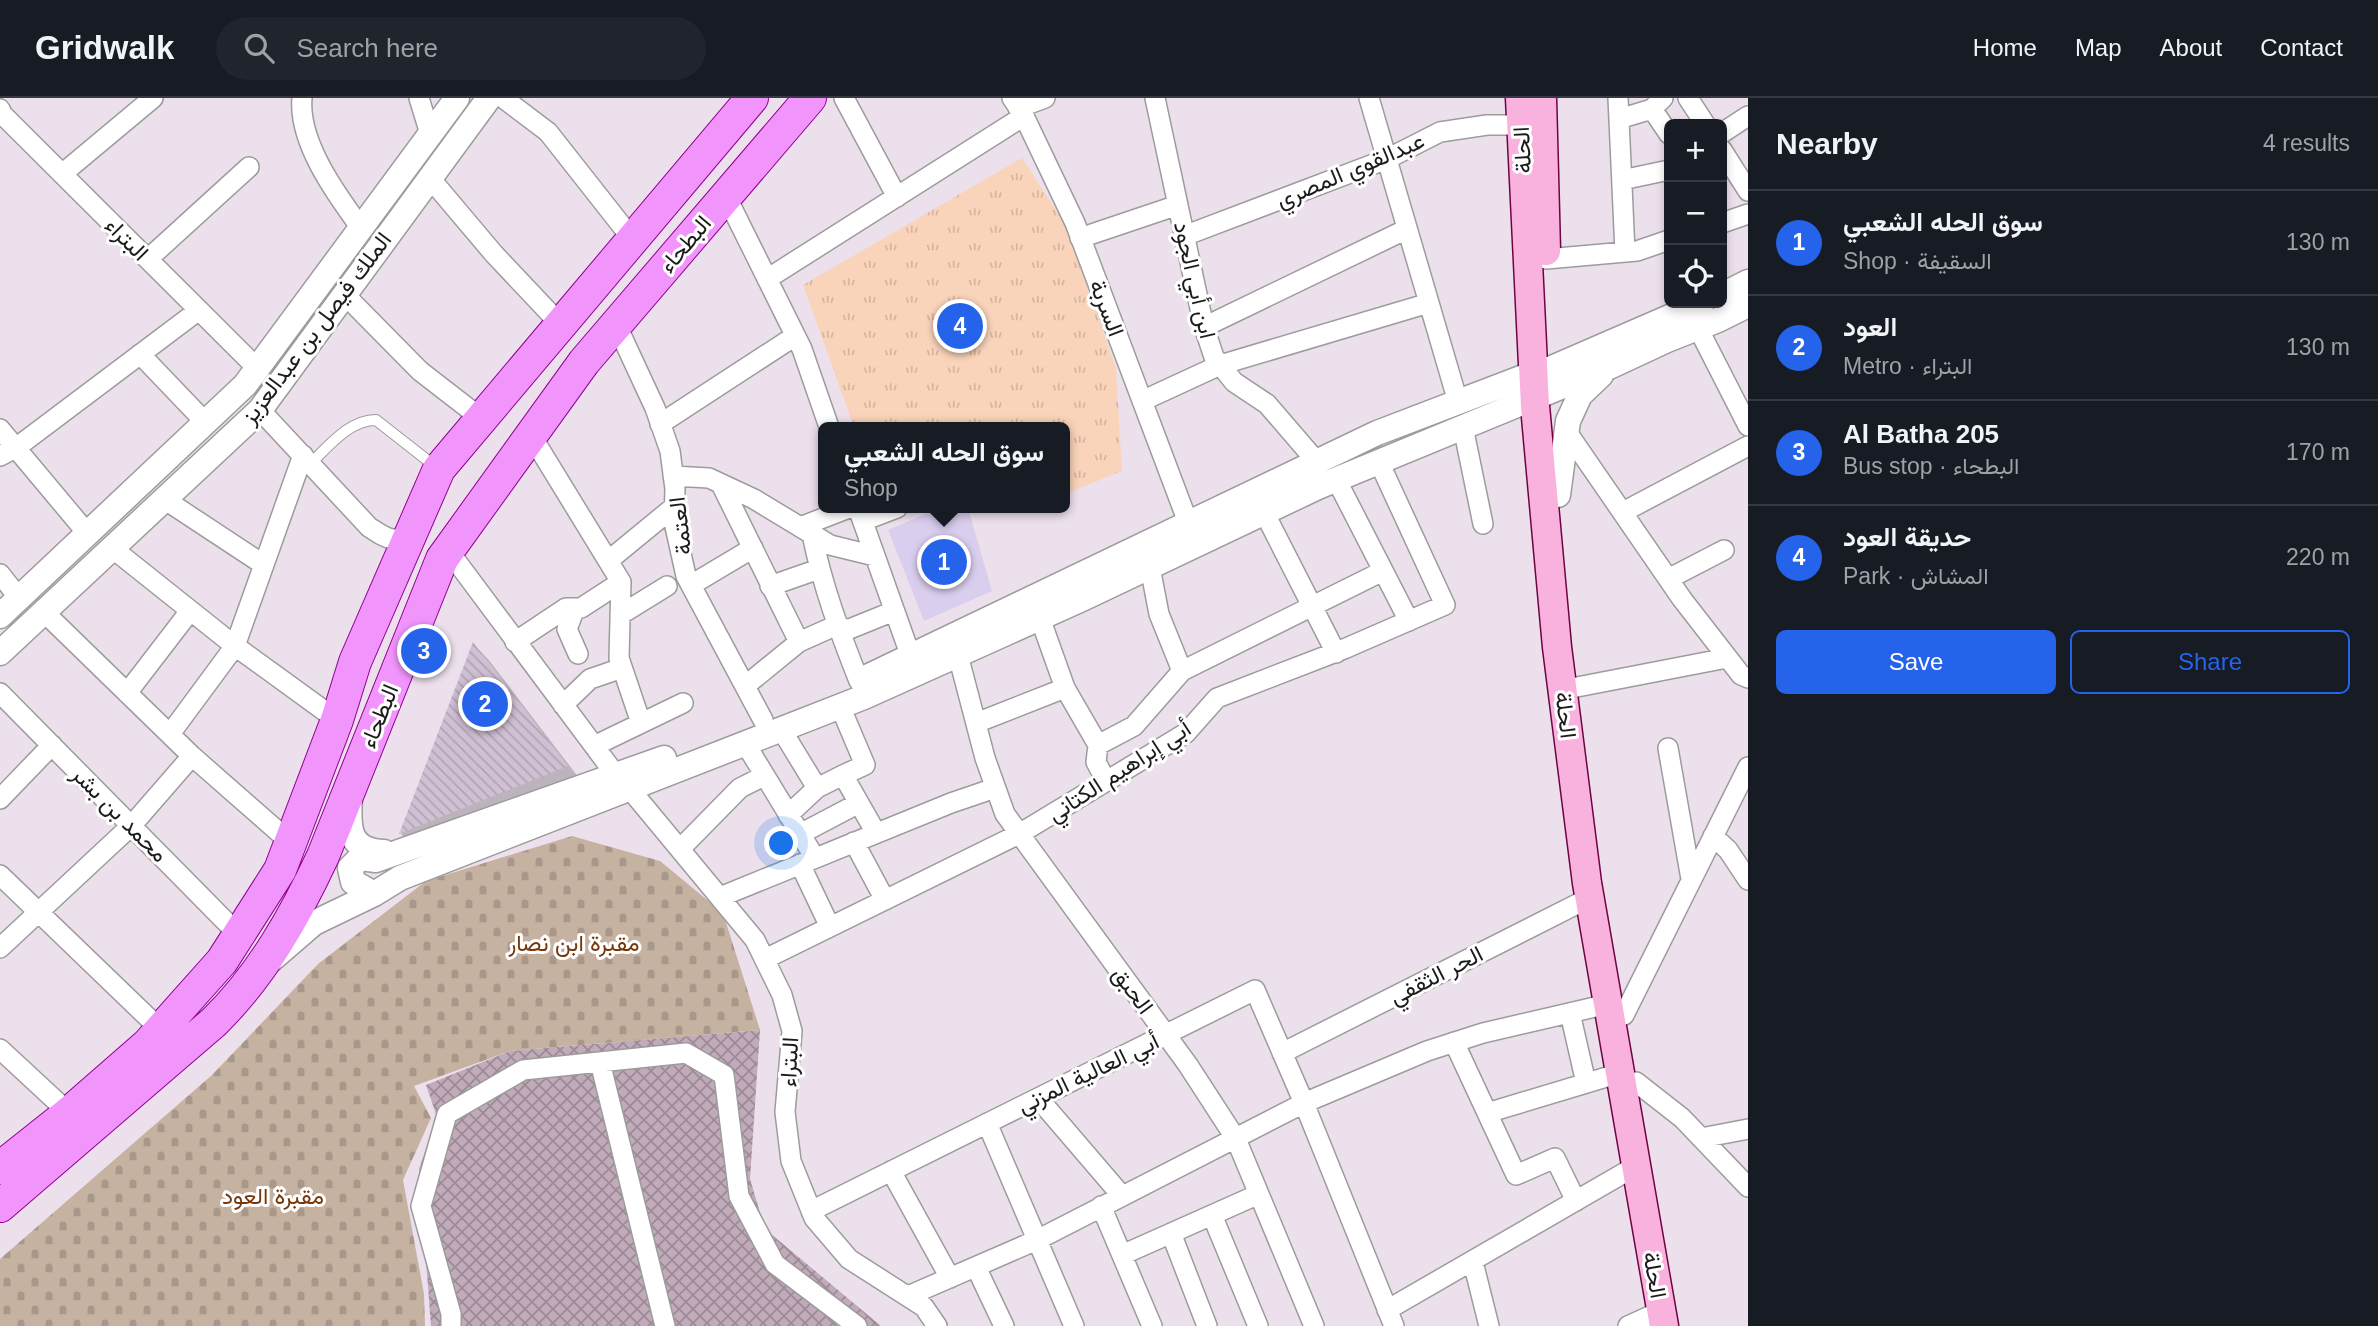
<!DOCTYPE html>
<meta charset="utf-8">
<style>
:root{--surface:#171b24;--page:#20242c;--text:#f1f3f6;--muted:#9ea1a6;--line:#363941;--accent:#2563eb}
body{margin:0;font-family:Arial,Vazirmatn,sans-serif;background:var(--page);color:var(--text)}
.controls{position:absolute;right:21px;top:21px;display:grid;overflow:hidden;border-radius:10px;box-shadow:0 4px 10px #0003}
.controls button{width:63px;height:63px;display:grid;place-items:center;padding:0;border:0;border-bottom:2px solid var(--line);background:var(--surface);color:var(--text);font:35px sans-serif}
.you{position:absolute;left:782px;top:746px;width:24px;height:24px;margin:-18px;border:5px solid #fff;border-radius:50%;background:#1a73e8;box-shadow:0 0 0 10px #1a73e833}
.badge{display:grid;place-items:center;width:46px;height:46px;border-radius:50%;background:var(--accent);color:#fff;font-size:23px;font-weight:700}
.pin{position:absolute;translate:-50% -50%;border:4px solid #fff;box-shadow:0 2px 7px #0006}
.popup{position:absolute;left:818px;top:324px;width:252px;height:91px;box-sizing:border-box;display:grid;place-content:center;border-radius:10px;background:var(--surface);filter:drop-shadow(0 2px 5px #0005);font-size:23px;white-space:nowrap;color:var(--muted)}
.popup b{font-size:26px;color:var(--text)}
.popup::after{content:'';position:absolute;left:50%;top:100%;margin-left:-14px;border:14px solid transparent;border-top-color:var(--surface)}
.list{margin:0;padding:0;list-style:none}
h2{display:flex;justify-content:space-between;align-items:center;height:91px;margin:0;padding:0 28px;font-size:30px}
h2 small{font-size:23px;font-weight:400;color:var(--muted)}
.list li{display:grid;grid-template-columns:46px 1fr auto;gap:21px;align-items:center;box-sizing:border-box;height:105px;padding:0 28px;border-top:2px solid var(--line)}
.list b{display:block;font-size:26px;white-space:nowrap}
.list p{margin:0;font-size:23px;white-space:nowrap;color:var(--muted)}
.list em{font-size:23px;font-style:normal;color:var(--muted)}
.actions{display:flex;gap:14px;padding:21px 28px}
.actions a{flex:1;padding:16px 0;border:2px solid var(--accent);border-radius:10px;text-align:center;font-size:24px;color:var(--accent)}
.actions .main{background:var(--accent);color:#fff}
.icon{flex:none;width:38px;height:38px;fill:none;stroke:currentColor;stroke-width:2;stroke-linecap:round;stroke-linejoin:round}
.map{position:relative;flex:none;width:1748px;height:1228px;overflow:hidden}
header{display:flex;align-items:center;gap:42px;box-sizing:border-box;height:98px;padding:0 35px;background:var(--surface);border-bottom:2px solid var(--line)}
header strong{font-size:33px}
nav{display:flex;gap:38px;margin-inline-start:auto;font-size:24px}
.search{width:490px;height:63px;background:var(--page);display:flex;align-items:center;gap:18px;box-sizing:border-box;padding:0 24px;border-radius:38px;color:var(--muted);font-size:26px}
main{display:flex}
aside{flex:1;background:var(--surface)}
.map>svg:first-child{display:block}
.commercial{fill:#daceee}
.construction{fill:url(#construction-cross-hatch)}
.cemetery{fill:url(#cemetery-stones)}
.park{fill:url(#park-tufts)}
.shadow{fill:#0003}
.building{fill:url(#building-back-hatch)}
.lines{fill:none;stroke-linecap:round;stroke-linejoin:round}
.service-casing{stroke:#9c9c9c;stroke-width:12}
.minor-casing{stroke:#9c9c9c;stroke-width:22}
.tertiary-casing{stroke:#9c9c9c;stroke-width:27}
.secondary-casing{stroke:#6f0440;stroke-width:31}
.primary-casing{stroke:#910091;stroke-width:34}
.service{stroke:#fff;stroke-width:10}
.minor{stroke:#fff;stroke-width:19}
.tertiary{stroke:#fff;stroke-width:24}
.secondary{stroke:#f9b1de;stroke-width:28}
.primary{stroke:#f195fc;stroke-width:32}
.labels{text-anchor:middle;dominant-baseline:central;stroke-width:6;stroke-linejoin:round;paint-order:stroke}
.street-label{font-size:23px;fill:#1b1b1b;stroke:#fff}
.park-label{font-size:23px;fill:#77370a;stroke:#fff}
</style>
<header>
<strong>Gridwalk</strong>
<div class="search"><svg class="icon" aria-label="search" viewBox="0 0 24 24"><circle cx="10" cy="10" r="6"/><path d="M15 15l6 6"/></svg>Search here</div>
<nav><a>Home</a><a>Map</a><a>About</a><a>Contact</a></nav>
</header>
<main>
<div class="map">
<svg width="1748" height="1228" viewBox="0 0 1748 1228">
<defs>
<pattern id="construction-cross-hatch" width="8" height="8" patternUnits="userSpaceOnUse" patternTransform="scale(1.75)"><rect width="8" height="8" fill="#c1abba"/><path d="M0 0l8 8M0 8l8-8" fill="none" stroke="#9c8a96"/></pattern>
<pattern id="cemetery-stones" width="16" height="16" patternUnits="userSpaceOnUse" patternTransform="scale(1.75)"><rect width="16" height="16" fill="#c5b2a1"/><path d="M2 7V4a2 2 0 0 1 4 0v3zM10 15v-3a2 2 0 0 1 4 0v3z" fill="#a9988a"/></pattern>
<pattern id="park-tufts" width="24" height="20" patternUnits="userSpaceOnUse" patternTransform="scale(1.75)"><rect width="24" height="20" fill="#f9d4ba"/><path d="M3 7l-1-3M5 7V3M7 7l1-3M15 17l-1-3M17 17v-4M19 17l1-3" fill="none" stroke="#d5b59f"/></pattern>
<pattern id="building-back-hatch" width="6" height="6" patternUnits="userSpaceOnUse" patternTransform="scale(1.75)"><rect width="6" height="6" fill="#cfc0d3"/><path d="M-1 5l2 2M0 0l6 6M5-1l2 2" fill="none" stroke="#b1a4b5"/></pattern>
</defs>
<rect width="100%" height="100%" fill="#ece0ed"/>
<path class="commercial" d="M 940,410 L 968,410 L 992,493 L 924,523 L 888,432 Z"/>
<path class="construction" d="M 760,932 L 750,1081 L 765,1131 L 881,1228 L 431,1228 L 419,1071 L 437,1019 L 426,987 L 510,953 Z"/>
<path class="cemetery" d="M 572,738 L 660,763 L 723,815 L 760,932 L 510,953 L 414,988 L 431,1020 L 403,1082 L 424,1196 L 425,1228 L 0,1228 L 0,1161 L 212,977 L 318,866 L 426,783 Z"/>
<path class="park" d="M 1022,60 L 1065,126 L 1116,270 L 1122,373 L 1065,396 L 1065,329 L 854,329 L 803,187 Z"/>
<path class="shadow" d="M 433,542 L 436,545 L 426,571 L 419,569 L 416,566 Z
M 474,547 L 488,561 L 582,684 L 416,751 L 401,736 Z"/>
<path class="building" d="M 426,537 L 434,540 L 422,569 L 414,566 Z
M 473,544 L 568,668 L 399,736 Z"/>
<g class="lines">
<defs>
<path id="service" d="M 310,366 C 329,348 349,322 376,322 L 436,369"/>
<path id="minor" d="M 302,0 C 298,44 336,96 361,130
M 419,0 L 430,36
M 503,0 L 548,34 L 633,142
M 844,0 L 897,99
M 1012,0 L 1024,18 L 1075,125 L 1189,427
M 1155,0 L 1204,229 L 1214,259 L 1234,284 L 1267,306 L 1317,364
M 1369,0 L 1458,304
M 1618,0 L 1625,154
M 1688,0 L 1705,26
M 1018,10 L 1045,0
M 0,11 L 2,16 L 257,270
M 1652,11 L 1669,36
M 1619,21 L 1652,11 L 1663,0
M 1722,35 L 1748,18
M 1722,52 L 1748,93
M 62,76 L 153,0
M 429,79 L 494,156 L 561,227
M 1622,82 L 1669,72
M 726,98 L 802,251 L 829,329
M 1722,125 L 1748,116
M 1184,138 L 1387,61 L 1440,34 L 1487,27 L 1521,27
M 1080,140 L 1178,107
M 148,161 L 249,69
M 1546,161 L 1637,153 L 1669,142
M 767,181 L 1024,18
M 344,196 L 420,273 L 482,321
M 616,226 L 655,310 L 670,353 L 675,391 L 674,424 L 686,478 L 763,622
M 1204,229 L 1407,131
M 1698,230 L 1748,328
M 140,256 L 205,324
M 1142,303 L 1220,267 L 1429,205
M 260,312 L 369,429 C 386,440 395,448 413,432
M 660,326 L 795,238
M 1463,329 L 1483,426
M 0,331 L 87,435
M 1567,334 L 1682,501 L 1741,577 L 1748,580
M 531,337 L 621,484 L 619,560 L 641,625
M 0,358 L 17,349 L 199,212
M 673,378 L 709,380 L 754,401 L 830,447 L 875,458
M 1336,381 L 1409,523
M 721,386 L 799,544
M 164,401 L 264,467
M 858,410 L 911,559
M 1264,414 L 1336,555
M 1623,414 L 1748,348
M 863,423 L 897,410
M 800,429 L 849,410
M 812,436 C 822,487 840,535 859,583
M 112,450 L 235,548 L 337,622
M 448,452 L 615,676
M 608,463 L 675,408
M 1150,469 L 1159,516 L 1182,573
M 0,476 L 19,500
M 1668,481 L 1724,452
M 691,487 L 753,450
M 770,488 L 819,471
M 575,510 L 567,531 L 578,556
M 44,514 L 192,658 L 290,744
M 620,517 L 667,488
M 1040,520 L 1065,590 L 1098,647 L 1096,664 L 1106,683
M 515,544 L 566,510 L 581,510 L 621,484
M 958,557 L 985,660 L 1005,716 L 1188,967 L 1236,1041 L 1314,1228
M 745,588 L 799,544 L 837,527 L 847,532 L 894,513
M 1577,589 L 1727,560
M 0,595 L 239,837
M 127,595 L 190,513
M 563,607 L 590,581 L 622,570
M 840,608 L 865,667 L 843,677 L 876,735
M 976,625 L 1065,590
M 781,631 L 817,690
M 170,636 L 235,548 L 303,357
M 745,645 L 815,760
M 1098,647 L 1134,628 L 1182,573 L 1383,473
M 594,648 L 683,605
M 1668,650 L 1691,781
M 629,690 L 755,842 L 782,897 L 792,933 L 785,1014 L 791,1063 L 814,1120 L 849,1161 L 924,1209 L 937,1228
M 0,701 L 52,647
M 788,717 L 817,690 L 843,677
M 800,736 L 859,705
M 1713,738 L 1728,752 L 1748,782
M 854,744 L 885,802
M 680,751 L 740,690 L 764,678
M 800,766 L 830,829
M 0,777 L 161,932
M 720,799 L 951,705 L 995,690
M 0,850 L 132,727 L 192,658
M 765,861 L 1019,736 L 1186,635 L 1217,600 L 1344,551 L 1445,507 L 1379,364
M 1570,915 L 1586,985
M 1624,917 L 1748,669
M 1454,944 L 1516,1077 L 1555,1060 L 1576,1103
M 0,951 L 69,1015
M 1282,955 L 1589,800
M 600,964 L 665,1228
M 1636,984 L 1682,1020 L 1748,1089
M 1038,1000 L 1122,1098
M 1487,1015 L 1620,975
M 987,1025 L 1074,1228
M 1701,1040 L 1748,1031
M 891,1073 L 950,1180
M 1101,1108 L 1152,1228
M 811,1113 L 1255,892 L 1304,1005 L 1394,1228
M 1212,1117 L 1258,1228
M 1171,1135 L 1207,1228
M 1122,1157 L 1259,1096
M 1473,1164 L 1489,1228
M 976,1169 L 1004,1228
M 908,1198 L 1037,1142 L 1304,1005 L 1427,953 L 1483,935 L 1608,906
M 1387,1212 L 1636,1068
M 451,1228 L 451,1216 L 421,1108 L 447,1016 L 523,972 L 686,955 L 724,977 L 739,1098 L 775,1166 L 857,1228
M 1628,1228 L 1661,1213"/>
<path id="tertiary" d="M 1722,197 L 1748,184
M 1558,397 L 1568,323 L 1580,297 L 1601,277
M 0,518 L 245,287 L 457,0
M 0,555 L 260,312 L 489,0
M 867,579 L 1377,335 L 1534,275 L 1552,270 L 1702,205
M 350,700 C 348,729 348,753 384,754
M 374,796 L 353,784 L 350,770 L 360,760 L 376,762 L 664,660
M 271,862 L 314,825 L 374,796 L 400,780 L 864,599 L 1082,501 L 1318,389 L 1609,269 L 1667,242 L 1718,222 L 1748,207"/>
<path id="secondary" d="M 1520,0 L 1535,308 L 1557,549 L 1587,785 L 1664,1228
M 1542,0 L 1546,153"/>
<path id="primary" d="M 0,1070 L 69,1015 L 148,946 L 222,863 L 280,772 L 337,622 L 355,564 L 439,371 L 752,0
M 0,1108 L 214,924 C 262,877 295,818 323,758 L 442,461 L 584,264 L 810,0"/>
</defs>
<use href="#service" class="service-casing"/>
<use href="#minor" class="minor-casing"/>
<use href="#tertiary" class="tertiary-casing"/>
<use href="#secondary" class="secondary-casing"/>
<use href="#primary" class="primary-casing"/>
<use href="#service" class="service"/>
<use href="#minor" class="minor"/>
<use href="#tertiary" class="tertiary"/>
<use href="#secondary" class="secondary"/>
<use href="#primary" class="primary"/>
</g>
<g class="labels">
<g class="street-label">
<text transform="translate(1522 52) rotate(-93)">الحلة</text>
<text transform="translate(1350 72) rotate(-23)">عبدالقوي المصري</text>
<text transform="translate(127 141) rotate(45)">البتراء</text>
<text transform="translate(685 146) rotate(-50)">البطحاء</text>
<text transform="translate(1195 182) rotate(77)">ابن أبي الجود</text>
<text transform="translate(1107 210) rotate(69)">السربة</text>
<text transform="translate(316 230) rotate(-53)">الملك فيصل بن عبدالعزيز</text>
<text transform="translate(680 428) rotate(-97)">العتمة</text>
<text transform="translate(1566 617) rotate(83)">الحلة</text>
<text transform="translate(379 618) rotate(-68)">البطحاء</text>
<text transform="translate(1119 673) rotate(-33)">أبي إبراهيم الكتاني</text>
<text transform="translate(120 716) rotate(45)">محمد بن بشر</text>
<text transform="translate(1436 877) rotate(-27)">الحر الثقفي</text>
<text transform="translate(1133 892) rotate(54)">الحبق</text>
<text transform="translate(789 964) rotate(-87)">البتراء</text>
<text transform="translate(1088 975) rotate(-26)">أبي العالية المزني</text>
<text transform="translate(1655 1177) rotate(80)">الحلة</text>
</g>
<g class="park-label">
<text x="574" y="845">مقبرة ابن نصار</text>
<text x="273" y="1098">مقبرة العود</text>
</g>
</g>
</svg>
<div class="controls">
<button>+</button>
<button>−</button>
<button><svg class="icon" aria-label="locate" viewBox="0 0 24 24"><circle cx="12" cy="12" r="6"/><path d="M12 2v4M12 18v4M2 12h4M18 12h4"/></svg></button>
</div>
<div class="you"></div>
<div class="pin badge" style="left:944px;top:464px">1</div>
<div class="popup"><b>سوق الحله الشعبي</b>Shop</div>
<div class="pin badge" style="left:485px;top:606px">2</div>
<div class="pin badge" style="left:424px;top:553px">3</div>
<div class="pin badge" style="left:960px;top:228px">4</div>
</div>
<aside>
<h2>Nearby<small>4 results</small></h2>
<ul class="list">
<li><span class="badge">1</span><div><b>سوق الحله الشعبي</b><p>Shop · السقيفة</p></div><em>130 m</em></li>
<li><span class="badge">2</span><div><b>العود</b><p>Metro · البتراء</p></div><em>130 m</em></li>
<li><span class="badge">3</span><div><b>Al Batha 205</b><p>Bus stop · البطحاء</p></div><em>170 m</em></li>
<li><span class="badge">4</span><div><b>حديقة العود</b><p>Park · المشاش</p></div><em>220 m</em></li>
</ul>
<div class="actions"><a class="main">Save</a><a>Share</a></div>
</aside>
</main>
